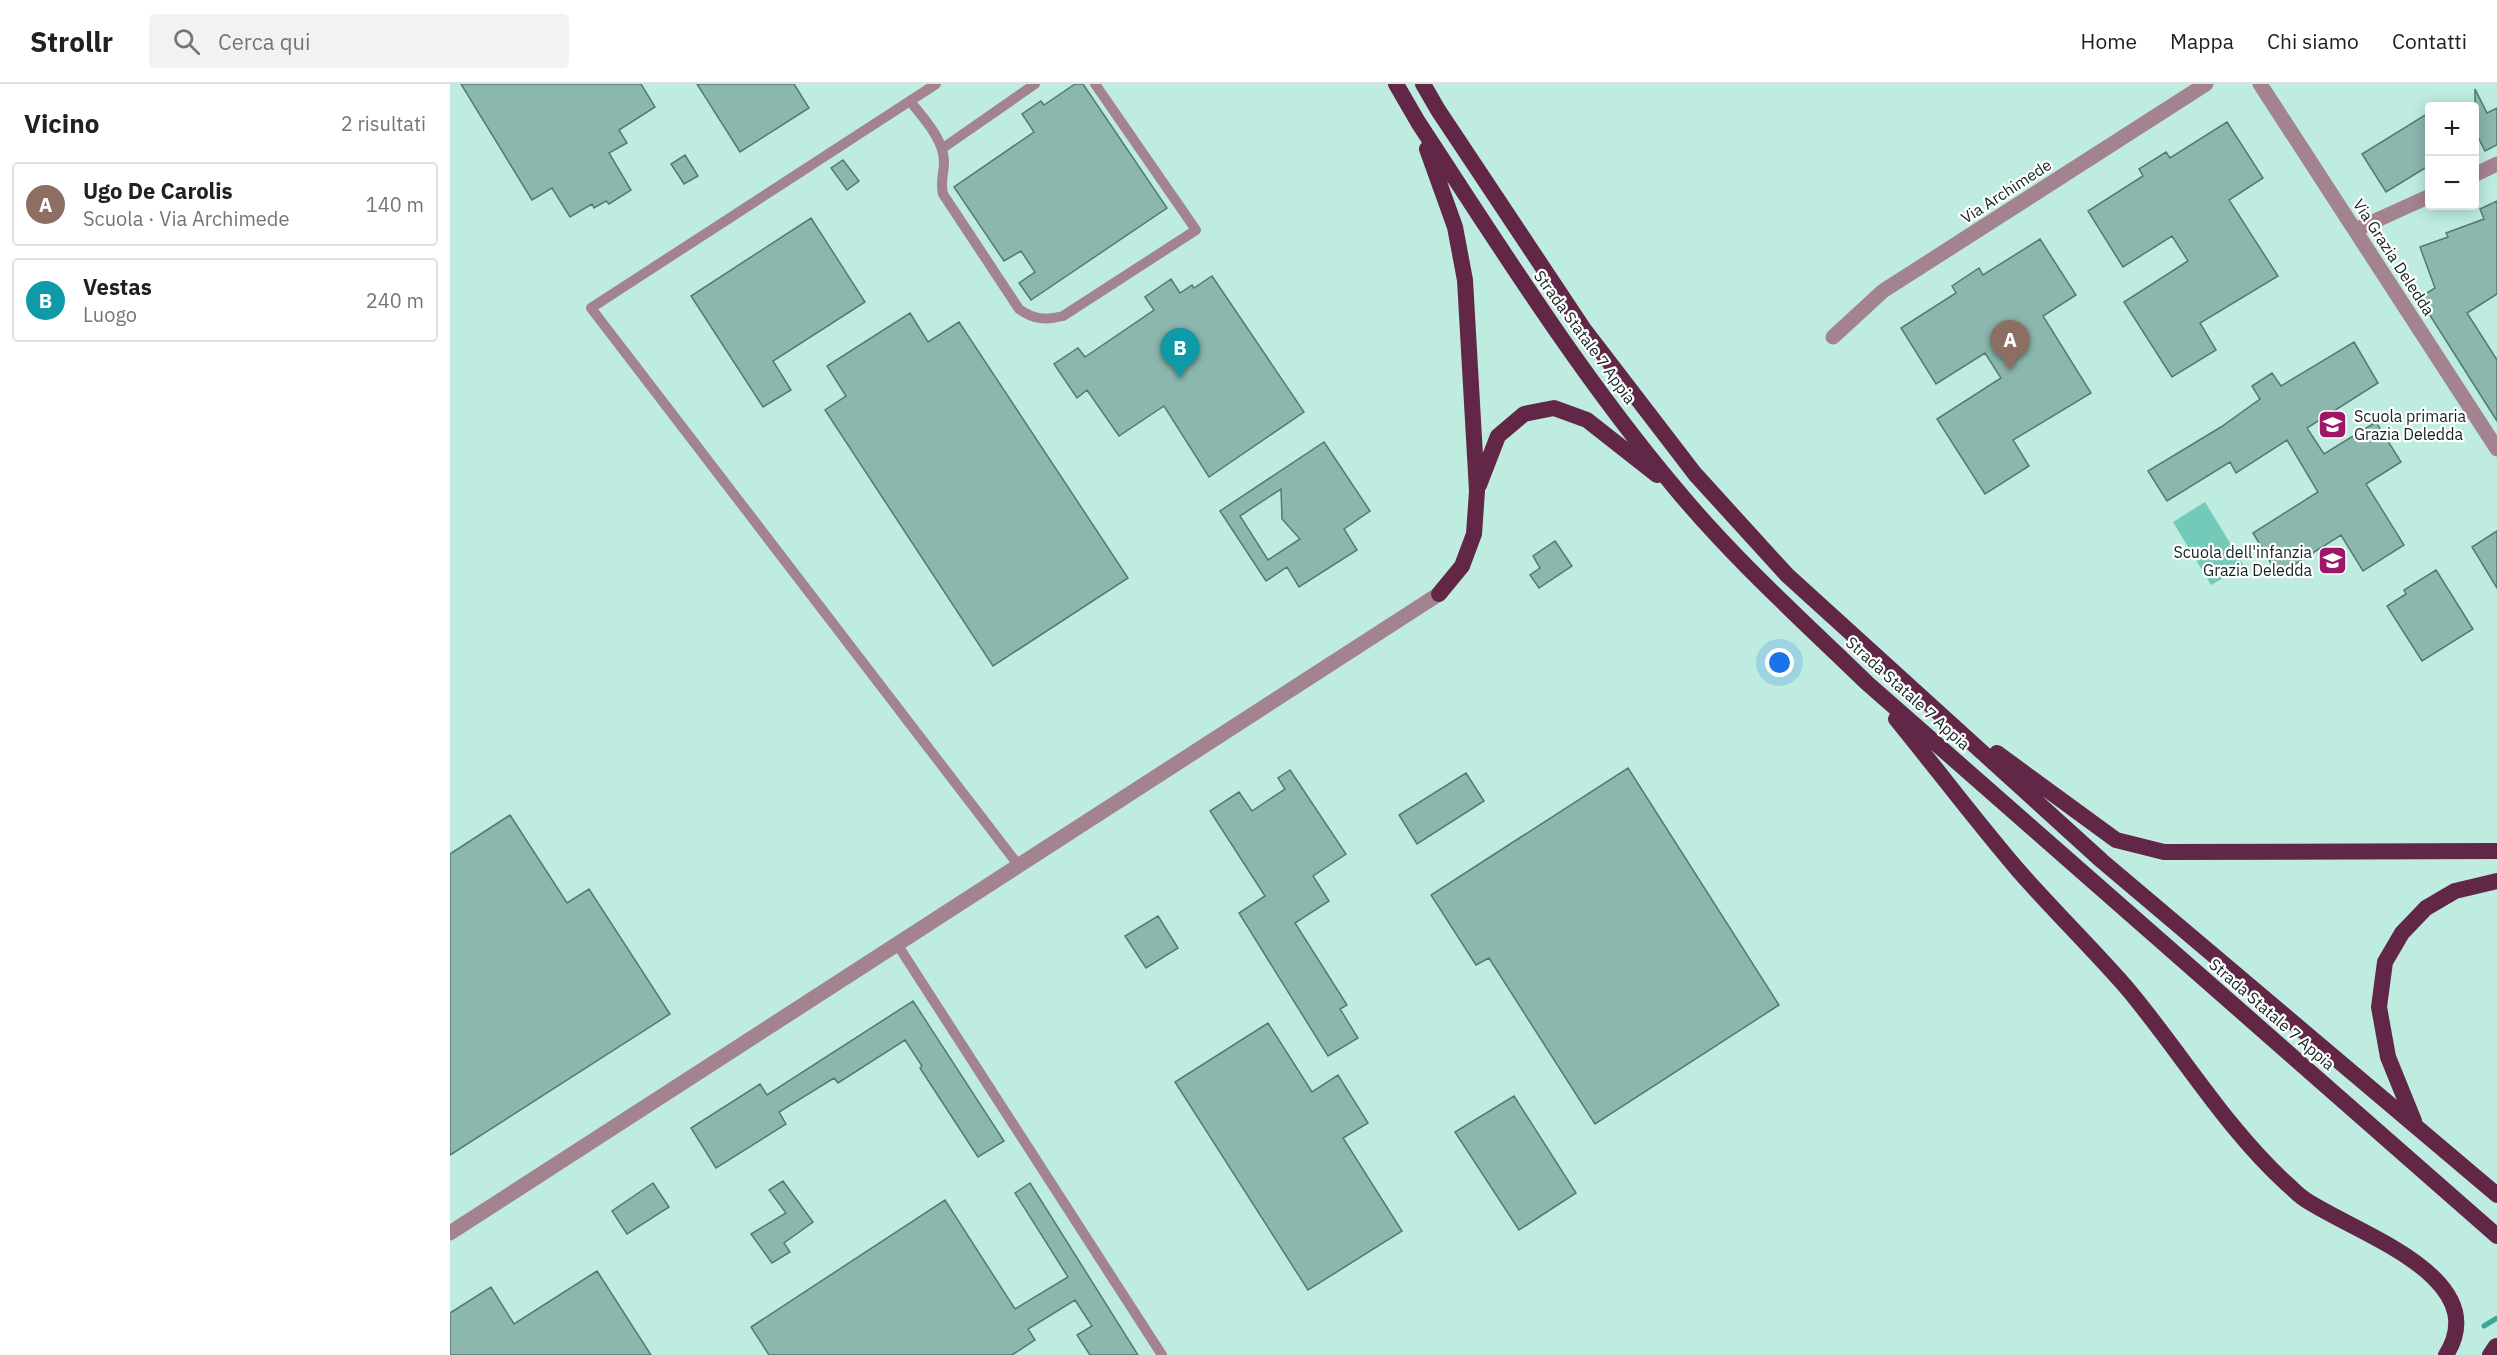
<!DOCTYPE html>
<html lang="it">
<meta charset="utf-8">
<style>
:root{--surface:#fff;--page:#f2f2f2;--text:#202124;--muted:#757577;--line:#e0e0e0;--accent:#b45309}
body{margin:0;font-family:"IBM Plex Sans",sans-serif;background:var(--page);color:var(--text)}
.controls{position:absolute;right:18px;top:18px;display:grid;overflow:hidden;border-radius:6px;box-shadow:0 3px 15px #0003}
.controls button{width:54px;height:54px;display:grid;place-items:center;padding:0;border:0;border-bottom:2px solid var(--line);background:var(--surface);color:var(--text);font:30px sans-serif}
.you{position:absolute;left:1330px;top:579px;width:21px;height:21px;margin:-15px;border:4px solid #fff;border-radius:50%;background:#1a73e8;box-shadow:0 0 0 9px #1a73e833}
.badge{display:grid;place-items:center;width:39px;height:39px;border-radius:50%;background:var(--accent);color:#fff;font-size:20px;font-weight:700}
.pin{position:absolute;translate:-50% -50px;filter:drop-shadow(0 2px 3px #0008)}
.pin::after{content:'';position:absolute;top:32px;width:21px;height:18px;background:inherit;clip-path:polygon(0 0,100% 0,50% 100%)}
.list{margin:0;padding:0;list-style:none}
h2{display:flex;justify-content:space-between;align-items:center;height:78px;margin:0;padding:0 24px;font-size:26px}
h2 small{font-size:20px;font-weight:400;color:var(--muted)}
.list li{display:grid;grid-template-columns:39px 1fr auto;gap:18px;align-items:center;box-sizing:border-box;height:84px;margin:0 12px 12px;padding:0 12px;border:2px solid var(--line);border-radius:6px}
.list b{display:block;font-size:22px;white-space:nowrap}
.list p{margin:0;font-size:20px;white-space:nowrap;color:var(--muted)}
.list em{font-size:20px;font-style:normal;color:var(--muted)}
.icon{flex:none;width:33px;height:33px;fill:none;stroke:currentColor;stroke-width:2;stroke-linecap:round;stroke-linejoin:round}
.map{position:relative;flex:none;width:2047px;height:1271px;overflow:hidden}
header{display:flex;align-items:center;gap:36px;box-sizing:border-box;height:84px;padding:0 30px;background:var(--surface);border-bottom:2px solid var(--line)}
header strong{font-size:28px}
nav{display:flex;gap:33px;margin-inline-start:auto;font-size:21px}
.search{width:420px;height:54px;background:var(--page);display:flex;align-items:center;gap:15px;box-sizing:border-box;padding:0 21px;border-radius:6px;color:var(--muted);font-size:22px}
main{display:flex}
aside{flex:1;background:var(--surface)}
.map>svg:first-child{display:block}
.green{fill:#74cab9}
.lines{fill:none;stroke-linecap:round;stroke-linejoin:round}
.stream{stroke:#3ba795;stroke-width:5}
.building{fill:#8bb7ae;stroke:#517b72;stroke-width:1.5;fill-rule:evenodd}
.service{stroke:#a48391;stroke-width:10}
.minor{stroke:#a48391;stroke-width:15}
.trunk{stroke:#622746;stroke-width:16}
.labels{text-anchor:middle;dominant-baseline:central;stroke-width:4.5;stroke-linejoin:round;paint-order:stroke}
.street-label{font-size:16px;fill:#122320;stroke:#fff}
.poi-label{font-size:16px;fill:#122320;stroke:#fff;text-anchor:start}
</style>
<header>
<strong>Strollr</strong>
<div class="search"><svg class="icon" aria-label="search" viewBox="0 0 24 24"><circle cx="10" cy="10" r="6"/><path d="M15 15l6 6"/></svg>Cerca qui</div>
<nav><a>Home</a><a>Mappa</a><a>Chi siamo</a><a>Contatti</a></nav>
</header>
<main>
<aside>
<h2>Vicino<small>2 risultati</small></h2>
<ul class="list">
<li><span class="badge" style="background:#8d6e63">A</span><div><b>Ugo De Carolis</b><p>Scuola · Via Archimede</p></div><em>140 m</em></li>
<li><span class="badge" style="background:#0f9aa8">B</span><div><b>Vestas</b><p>Luogo</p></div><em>240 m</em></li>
</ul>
</aside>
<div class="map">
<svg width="2047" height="1271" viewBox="0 0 2047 1271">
<rect width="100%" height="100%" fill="#beece1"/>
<path class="green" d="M 1755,418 L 1794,482 L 1761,501 L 1723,438 Z"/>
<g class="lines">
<path class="stream" d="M 2034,1242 L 2047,1234"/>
</g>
<path class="building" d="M 11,0 L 191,0 L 205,23 L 169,46 L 177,59 L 159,69 L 181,106 L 159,120 L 156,117 L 144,124 L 142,120 L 120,133 L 102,104 L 82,116 Z
M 247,0 L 344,0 L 359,24 L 290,68 Z
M 625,0 L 633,0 L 717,124 L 581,216 L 569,199 L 585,188 L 571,167 L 554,177 L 504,103 L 584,48 L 572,30 L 591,17 L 594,21 Z
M 2025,5 L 2037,29 L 2047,24 L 2047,61 L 2035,67 L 2025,47 Z
M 1980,28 L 1980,81 L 1936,108 L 1912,70 Z
M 1777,38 L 1813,94 L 1779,116 L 1828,192 L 1750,239 L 1766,266 L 1722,293 L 1674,218 L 1738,177 L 1722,152 L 1673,183 L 1638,127 L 1693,92 L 1689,85 L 1716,68 L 1720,74 Z
M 235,71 L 248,92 L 234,100 L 221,80 Z
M 393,76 L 409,97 L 397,106 L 381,84 Z
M 2047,117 L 2047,210 L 2017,229 L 2047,276 L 2047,337 L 1969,214 L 1985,204 L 1970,163 L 1998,153 L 1996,149 L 2034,135 L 2030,125 Z
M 361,134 L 415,218 L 323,277 L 341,306 L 313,323 L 241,212 Z
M 1590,155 L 1626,211 L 1593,232 L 1641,309 L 1563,356 L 1579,382 L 1535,410 L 1487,335 L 1551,294 L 1535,269 L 1486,300 L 1451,244 L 1506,209 L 1502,202 L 1529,184 L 1533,191 Z
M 762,192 L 854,328 L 759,393 L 714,322 L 669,352 L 637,306 L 627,314 L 604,280 L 628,264 L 635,273 L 704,226 L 695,213 L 721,195 L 730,209 L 742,201 L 744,204 Z
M 460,229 L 478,258 L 509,238 L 678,494 L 543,582 L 375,326 L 396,312 L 377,282 Z
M 1904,258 L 1928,299 L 1857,344 L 1874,370 L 1926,338 L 1951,378 L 1916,400 L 1954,461 L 1913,487 L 1891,451 L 1828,491 L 1803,449 L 1868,408 L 1837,356 L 1786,389 L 1780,378 L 1717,417 L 1698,387 L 1771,343 L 1810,315 L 1802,302 L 1822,289 L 1831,302 Z
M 874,358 L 920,427 L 894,445 L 907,466 L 849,503 L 837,483 L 816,497 L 770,427 ZM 831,405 L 832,435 L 850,455 L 818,476 L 790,432 Z
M 2047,447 L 2047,504 L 2022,463 Z
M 1105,457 L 1122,482 L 1089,504 L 1080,491 L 1090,484 L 1083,472 Z
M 1986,486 L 2023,545 L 1972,577 L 1937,522 L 1956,510 L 1954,506 Z
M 1178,684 L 1329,921 L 1145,1040 L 1039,874 L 1026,881 L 981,811 Z
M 840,686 L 896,770 L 863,792 L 879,817 L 845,839 L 897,921 L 890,925 L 908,954 L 878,972 L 789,829 L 815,812 L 760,727 L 789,708 L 802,727 L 835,705 L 828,694 Z
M 1016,689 L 1034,717 L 967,760 L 949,731 Z
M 60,731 L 117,819 L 139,805 L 220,930 L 0,1071 L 0,770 Z
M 708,832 L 728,864 L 696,884 L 675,852 Z
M 463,917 L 554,1057 L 528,1073 L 470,984 L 472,982 L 455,956 L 388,999 L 384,994 L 329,1028 L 336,1040 L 266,1084 L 241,1044 L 310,1000 L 317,1011 Z
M 818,939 L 862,1008 L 888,991 L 918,1039 L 893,1054 L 952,1147 L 858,1206 L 725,998 Z
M 1064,1012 L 1126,1109 L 1069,1146 L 1005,1048 Z
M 333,1097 L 363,1138 L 334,1159 L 340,1168 L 322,1179 L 301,1150 L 336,1129 L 319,1106 Z
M 203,1099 L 219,1123 L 177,1150 L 162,1127 Z
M 580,1099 L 688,1271 L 640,1271 L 627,1251 L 642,1242 L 625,1216 L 578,1245 L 585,1256 L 562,1271 L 319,1271 L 301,1243 L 495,1116 L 565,1225 L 618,1193 L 565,1109 Z
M 147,1187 L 201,1271 L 0,1271 L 0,1229 L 41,1203 L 64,1240 Z"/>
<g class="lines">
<path class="service" d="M 486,0 L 141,224 L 569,782
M 460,17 C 473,34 494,55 494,78 C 494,89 490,98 493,110 L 569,225 C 584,236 596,236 613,232 L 746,146 L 645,0
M 493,64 L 585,0
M 447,860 L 712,1271"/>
<path class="minor" d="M 1810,0 L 2047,365
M 2024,91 L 2047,80
M 1905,146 L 1980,112
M 1383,253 L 1433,207 L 1756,0
M 0,1149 L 989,510"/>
<path class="trunk" d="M 946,0 L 968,38 C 1050,163 1130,291 1226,405 C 1284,475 1352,536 1417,599 L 2047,1152
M 973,0 L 988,26 L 1133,244 L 1245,390 L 1337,491 L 1652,777 L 2047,1111
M 977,65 L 1005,143 L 1015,196 L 1027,407 L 1024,450 L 1012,482 L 989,510
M 1029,401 L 1048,352 L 1074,330 L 1104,324 L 1137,336 L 1207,391
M 1446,635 C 1487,685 1526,737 1568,786 C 1603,826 1641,863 1676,903 C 1730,967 1774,1042 1836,1099 C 1842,1104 1847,1110 1853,1114 C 1899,1147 2046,1191 1996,1271
M 1547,669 L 1666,756 L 1714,768 L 2047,767
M 1964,1037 L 1938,973 L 1929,923 L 1935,878 L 1952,849 L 1976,824 L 2005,807 L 2047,797
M 2040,1271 L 2046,1262"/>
</g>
<defs>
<symbol id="school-square" viewBox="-11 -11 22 22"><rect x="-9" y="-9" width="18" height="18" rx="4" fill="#9e1767" stroke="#fff"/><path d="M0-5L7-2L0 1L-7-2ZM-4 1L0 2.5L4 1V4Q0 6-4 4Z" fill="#fff"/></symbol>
</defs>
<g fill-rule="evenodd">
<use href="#school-square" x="1866" y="324" width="33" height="33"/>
<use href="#school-square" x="1866" y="460" width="33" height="33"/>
</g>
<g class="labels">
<g class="street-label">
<text transform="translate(1556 107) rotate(-33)">Via Archimede</text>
<text transform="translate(1944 173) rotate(57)">Via Grazia Deledda</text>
<text transform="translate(1135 253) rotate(54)">Strada Statale 7 Appia</text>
<text transform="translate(1458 609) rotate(42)">Strada Statale 7 Appia</text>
<text transform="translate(1822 930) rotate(41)">Strada Statale 7 Appia</text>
</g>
<g class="poi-label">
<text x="1904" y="332">Scuola primaria<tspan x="1904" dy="18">Grazia Deledda</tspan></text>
<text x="1862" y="468" text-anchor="end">Scuola dell'infanzia<tspan x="1862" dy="18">Grazia Deledda</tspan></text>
</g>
</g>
</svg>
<div class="controls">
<button>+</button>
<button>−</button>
</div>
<div class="you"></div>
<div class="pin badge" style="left:1560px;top:286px;background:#8d6e63">A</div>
<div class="pin badge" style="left:730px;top:294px;background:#0f9aa8">B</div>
</div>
</main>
